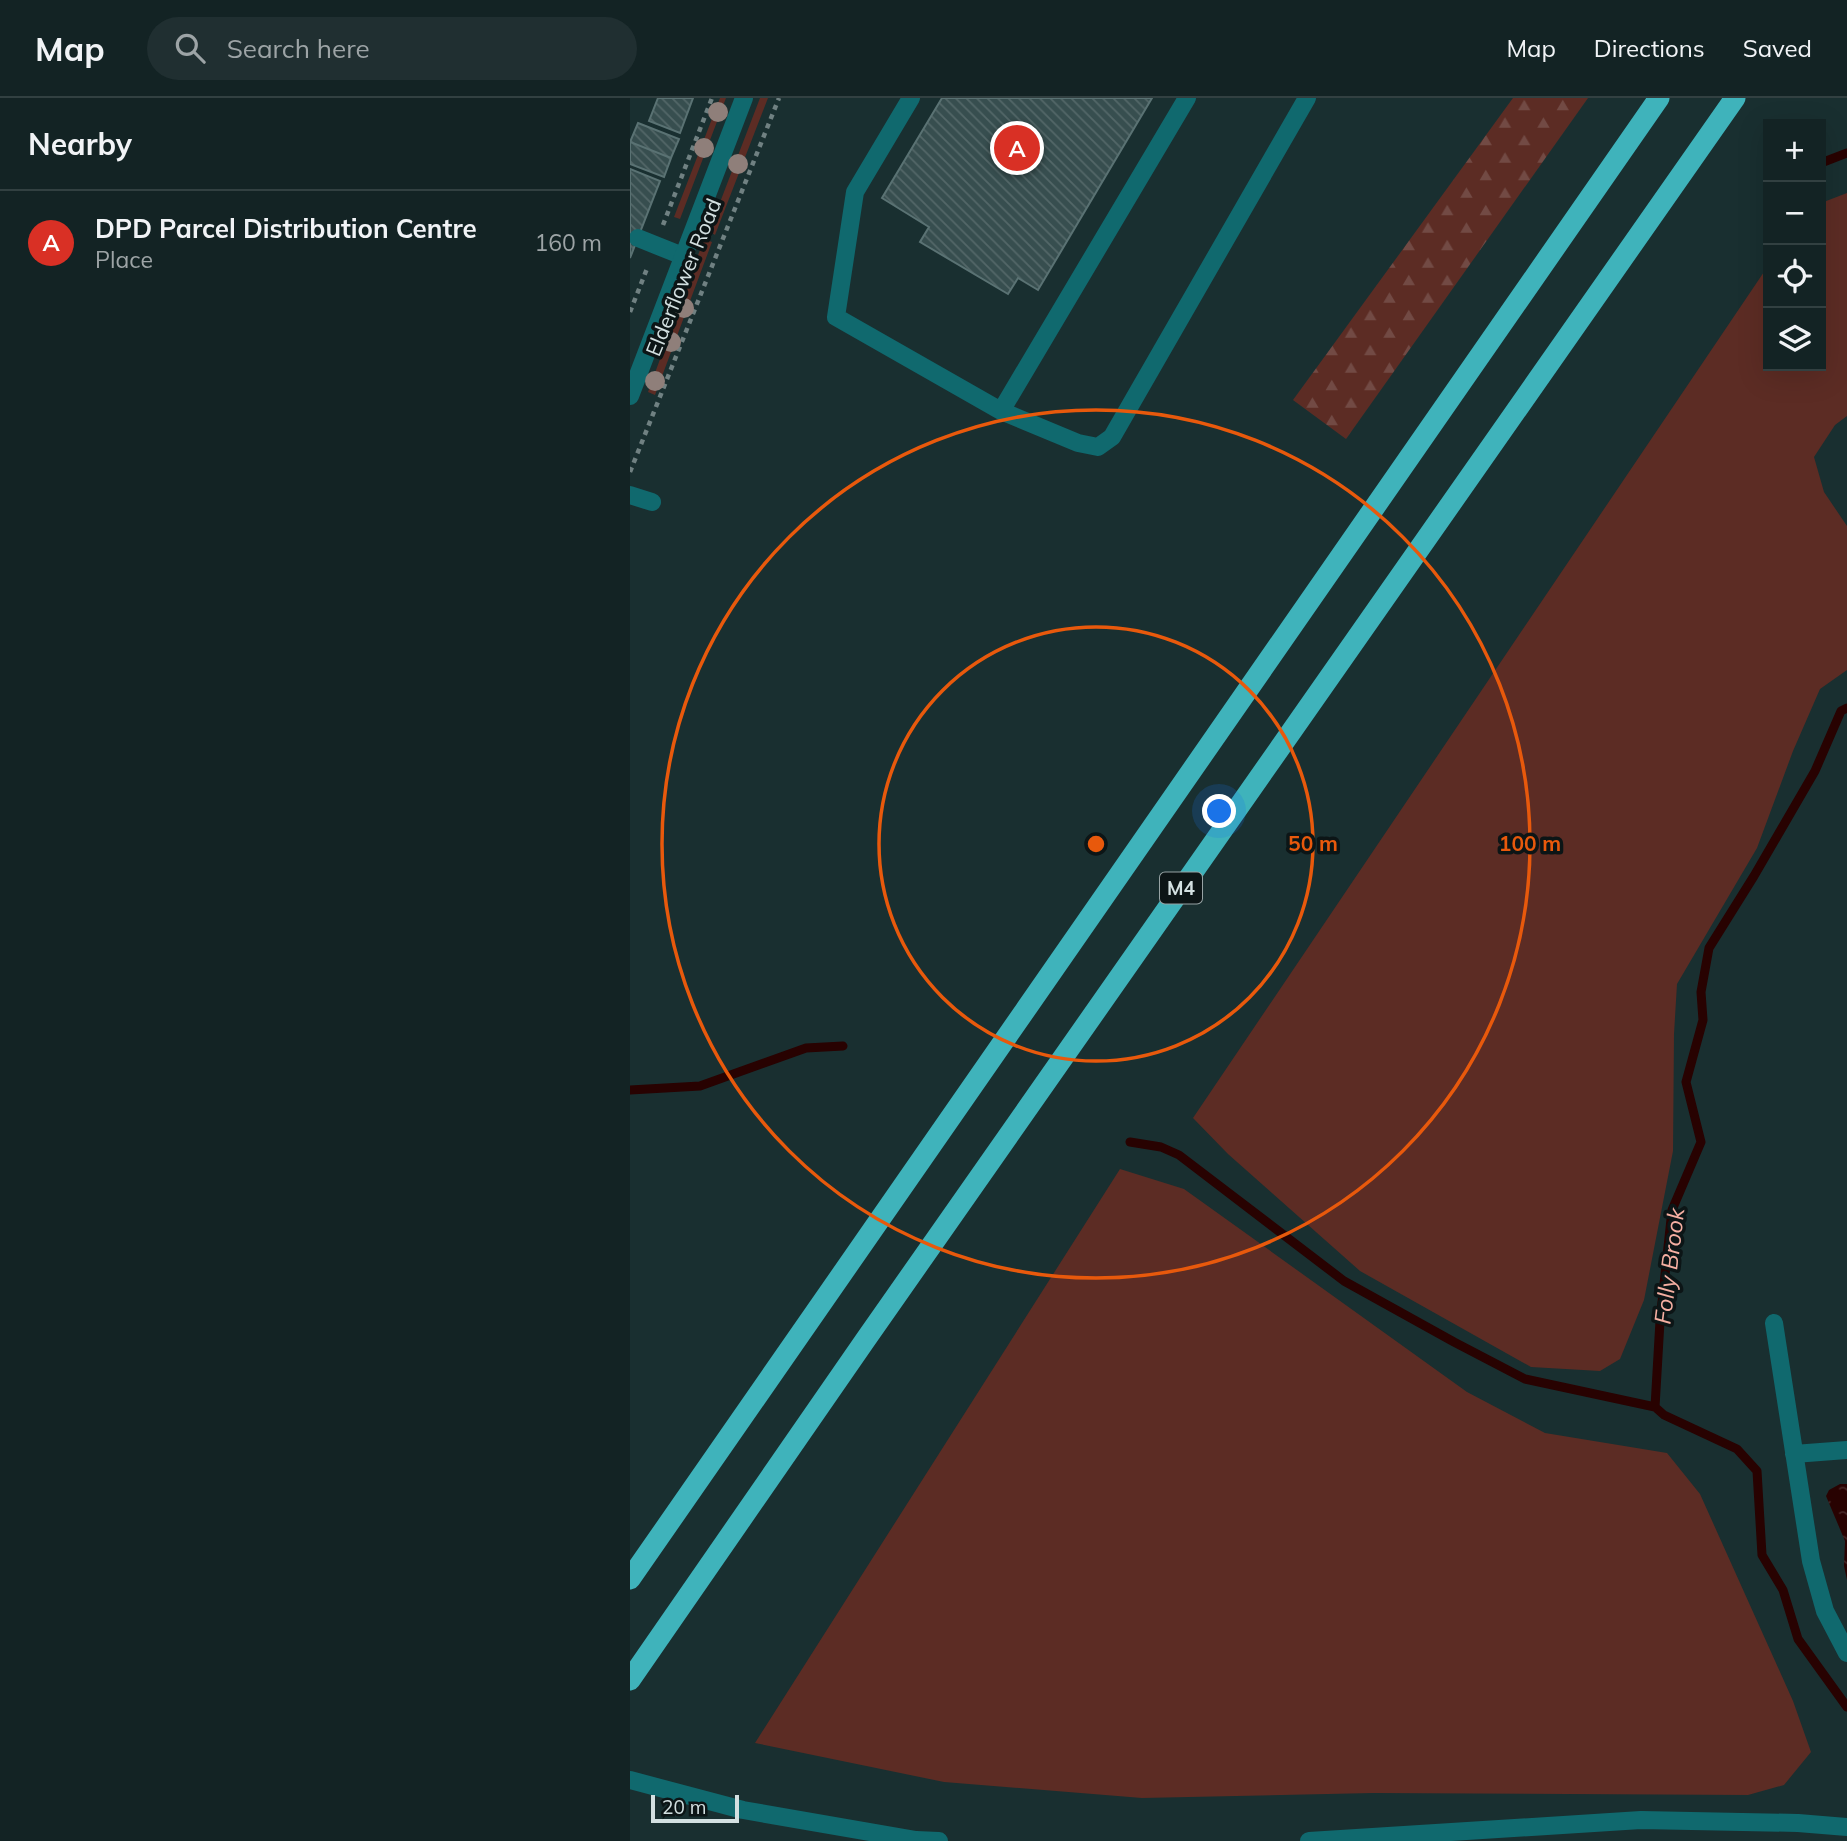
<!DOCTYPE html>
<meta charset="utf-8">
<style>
:root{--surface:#132324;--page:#202f31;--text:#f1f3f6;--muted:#9da4a6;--line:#324041;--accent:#d93025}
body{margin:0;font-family:Mulish,sans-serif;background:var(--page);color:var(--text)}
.controls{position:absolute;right:21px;top:21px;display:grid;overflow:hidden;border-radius:0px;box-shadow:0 7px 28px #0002}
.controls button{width:63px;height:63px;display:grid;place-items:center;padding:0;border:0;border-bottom:2px solid var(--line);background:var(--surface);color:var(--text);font:35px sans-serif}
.scale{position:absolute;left:21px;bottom:18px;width:88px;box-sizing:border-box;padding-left:7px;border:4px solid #d3e0e1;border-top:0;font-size:19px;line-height:24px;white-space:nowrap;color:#d3e0e1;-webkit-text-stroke:5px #0c1516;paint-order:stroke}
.you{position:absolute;left:590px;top:714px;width:24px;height:24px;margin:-18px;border:5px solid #fff;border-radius:50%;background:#1a73e8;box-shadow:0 0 0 10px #1a73e833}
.badge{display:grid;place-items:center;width:46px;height:46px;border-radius:50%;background:var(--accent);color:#fff;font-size:23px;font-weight:700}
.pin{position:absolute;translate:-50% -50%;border:4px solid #fff;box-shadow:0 2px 7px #0006}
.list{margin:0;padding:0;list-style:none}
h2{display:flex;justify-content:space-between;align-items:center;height:91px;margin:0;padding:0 28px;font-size:30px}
h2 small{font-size:23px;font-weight:400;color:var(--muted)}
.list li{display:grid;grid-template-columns:46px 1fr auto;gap:21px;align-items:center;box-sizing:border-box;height:105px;padding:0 28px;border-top:2px solid var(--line)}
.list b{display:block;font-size:26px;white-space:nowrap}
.list p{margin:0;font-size:23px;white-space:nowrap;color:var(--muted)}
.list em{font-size:23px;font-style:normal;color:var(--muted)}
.icon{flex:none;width:38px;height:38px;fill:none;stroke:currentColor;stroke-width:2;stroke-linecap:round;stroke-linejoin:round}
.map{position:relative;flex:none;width:1217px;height:1743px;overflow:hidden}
header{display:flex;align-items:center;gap:42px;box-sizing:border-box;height:98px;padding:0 35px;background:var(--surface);border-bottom:2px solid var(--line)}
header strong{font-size:33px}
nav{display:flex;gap:38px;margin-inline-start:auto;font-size:24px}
.search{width:490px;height:63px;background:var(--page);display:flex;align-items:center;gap:18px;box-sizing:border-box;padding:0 24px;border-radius:38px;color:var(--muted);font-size:26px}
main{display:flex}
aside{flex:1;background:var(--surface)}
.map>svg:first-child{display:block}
.green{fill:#5c2c24}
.forest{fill:url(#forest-firs)}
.water{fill:url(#water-ripples)}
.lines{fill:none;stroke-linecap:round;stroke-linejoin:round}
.stream{stroke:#280201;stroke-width:9}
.building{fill:url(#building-back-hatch);stroke:#5a7273;stroke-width:2}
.path{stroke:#708182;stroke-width:4.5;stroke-dasharray:5 5;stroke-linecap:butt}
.service{stroke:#10696e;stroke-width:18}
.minor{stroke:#10696e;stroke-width:18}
.motorway{stroke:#3fb3bb;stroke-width:21}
.tree{fill:#8f7f7a}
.ring{fill:none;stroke:#e8590c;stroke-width:3.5}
.labels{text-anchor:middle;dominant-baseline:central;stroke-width:7;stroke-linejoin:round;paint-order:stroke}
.shield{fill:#0c1516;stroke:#97a3a4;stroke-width:2}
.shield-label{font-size:19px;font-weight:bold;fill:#d3e0e1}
.street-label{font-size:21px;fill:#d3e0e1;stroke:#0c1516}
.water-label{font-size:23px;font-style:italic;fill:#f5afa2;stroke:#0c1516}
.centre{fill:#e8590c;stroke:#0c1516;stroke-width:3.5}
.ring-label{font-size:21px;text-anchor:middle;font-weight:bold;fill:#e8590c;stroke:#0c1516;stroke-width:7;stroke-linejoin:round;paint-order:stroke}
</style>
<header>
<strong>Map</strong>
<div class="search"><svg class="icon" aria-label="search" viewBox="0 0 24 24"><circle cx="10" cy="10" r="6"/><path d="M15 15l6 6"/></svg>Search here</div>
<nav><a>Map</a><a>Directions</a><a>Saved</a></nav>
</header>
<main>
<aside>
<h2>Nearby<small></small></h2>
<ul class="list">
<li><span class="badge">A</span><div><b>DPD Parcel Distribution Centre</b><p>Place</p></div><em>160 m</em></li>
</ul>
</aside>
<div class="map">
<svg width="1217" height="1743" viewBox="0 0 1217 1743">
<defs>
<pattern id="forest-firs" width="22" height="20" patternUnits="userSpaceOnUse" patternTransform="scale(1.75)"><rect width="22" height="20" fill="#5c2c24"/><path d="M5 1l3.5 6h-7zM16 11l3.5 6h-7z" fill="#724a44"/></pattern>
<pattern id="water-ripples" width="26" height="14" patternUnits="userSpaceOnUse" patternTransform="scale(1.75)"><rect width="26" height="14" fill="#280201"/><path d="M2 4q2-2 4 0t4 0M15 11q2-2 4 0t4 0" fill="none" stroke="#462726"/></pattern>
<pattern id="building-back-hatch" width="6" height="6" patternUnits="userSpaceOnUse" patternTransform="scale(1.75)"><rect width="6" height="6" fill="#374e4f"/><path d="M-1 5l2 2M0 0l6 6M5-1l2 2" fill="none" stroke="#536768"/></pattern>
</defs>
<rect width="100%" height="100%" fill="#192f30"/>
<path class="green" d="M 90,0 L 96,0 L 50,121 L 44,119 Z
M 130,0 L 138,0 L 85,137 L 79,133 Z
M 1217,95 L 1217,318 L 1205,327 L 1184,359 L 1194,394 L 1217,428 L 1217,572 L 1190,591 L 1163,653 L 1127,750 L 1047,886 L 1044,936 L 1043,1053 L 1014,1202 L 990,1261 L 970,1273 L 901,1269 L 730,1173 L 598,1056 L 563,1020 L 1138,168 L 1138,268 L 1191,268 L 1191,105 Z
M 74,141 L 82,144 L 25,297 L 18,294 Z
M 490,1071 L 554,1091 L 837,1294 L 915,1335 L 1037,1355 L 1070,1396 L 1163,1603 L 1181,1654 L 1154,1687 L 1118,1697 L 743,1695 L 512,1700 L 314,1684 L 125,1645 Z"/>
<path class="forest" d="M 883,0 L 958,0 L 716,341 L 663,302 Z"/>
<path class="water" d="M 1210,1386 L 1217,1386 L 1217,1482 L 1214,1468 L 1215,1443 L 1196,1398 L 1199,1392 Z"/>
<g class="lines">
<path class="stream" d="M 1191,65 L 1217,55
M 1217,610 L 1211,613 L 1185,673 L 1124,778 L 1079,850 L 1071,894 L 1073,922 L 1056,984 L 1071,1044 L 1042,1112 L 1030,1223 L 1025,1309 L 1034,1317 L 1107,1351 L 1127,1373 L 1132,1457 L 1153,1492 L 1168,1541 L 1217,1609
M 0,992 L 70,988 L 176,950 L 213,948
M 500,1044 L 531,1049 L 549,1057 L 714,1183 L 824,1244 L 895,1281 L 1025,1309"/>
</g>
<path class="building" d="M 28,0 L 63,0 L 50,35 L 19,23 Z
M 312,0 L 522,0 L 408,192 L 388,180 L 378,196 L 290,144 L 299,129 L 252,100 Z
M 8,25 L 49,41 L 41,60 L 0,44 Z
M 0,44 L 41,60 L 34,79 L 0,66 Z
M 0,71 L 30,83 L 0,160 Z"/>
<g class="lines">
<path class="path" d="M 33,127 L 82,0
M 0,214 L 18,168
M 0,374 L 149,0"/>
<path class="service" d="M 281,0 L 225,94 L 206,219 L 371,313 L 557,0
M 8,140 L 53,158
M 371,313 L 448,345 L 468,349 L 482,339 L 677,0
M 1144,1225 L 1181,1463 L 1195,1513 L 1217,1555
M 1164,1356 L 1217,1352"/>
<path class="minor" d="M 0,298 L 114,0
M 0,397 L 22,404
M 0,1682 L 113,1712 L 286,1742 L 309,1743
M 679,1743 L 1011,1722 L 1168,1725 L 1217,1729"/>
<path class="motorway" d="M 0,1481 L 1029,0
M 0,1582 L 236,1241 L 1105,0"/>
</g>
<g class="tree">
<circle cx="88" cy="14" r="10"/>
<circle cx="74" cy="50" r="10"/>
<circle cx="108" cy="66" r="10"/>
<circle cx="54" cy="210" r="10"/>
<circle cx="41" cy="244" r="10"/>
<circle cx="25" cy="283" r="10"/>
</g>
<g class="ring">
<circle cx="466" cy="746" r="217"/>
<circle cx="466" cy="746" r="434"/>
</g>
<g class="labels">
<rect class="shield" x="530" y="774.5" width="42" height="31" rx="5"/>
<g class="shield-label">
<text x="551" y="790">M4</text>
</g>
<g class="street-label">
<text transform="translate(53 179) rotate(-68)">Elderflower Road</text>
</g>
<g class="water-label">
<text transform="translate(1039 1168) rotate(-83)">Folly Brook</text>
</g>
</g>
<circle cx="466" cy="746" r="10" class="centre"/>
<g class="ring-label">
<text x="683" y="753">50 m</text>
<text x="900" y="753">100 m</text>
</g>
</svg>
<div class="controls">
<button>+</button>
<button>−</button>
<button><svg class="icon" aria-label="locate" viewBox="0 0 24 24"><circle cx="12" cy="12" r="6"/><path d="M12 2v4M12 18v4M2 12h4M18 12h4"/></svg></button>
<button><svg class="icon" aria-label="layers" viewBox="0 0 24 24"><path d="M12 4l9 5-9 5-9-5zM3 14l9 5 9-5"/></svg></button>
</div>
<div class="scale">20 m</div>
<div class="you"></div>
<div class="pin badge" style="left:387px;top:50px">A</div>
</div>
</main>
